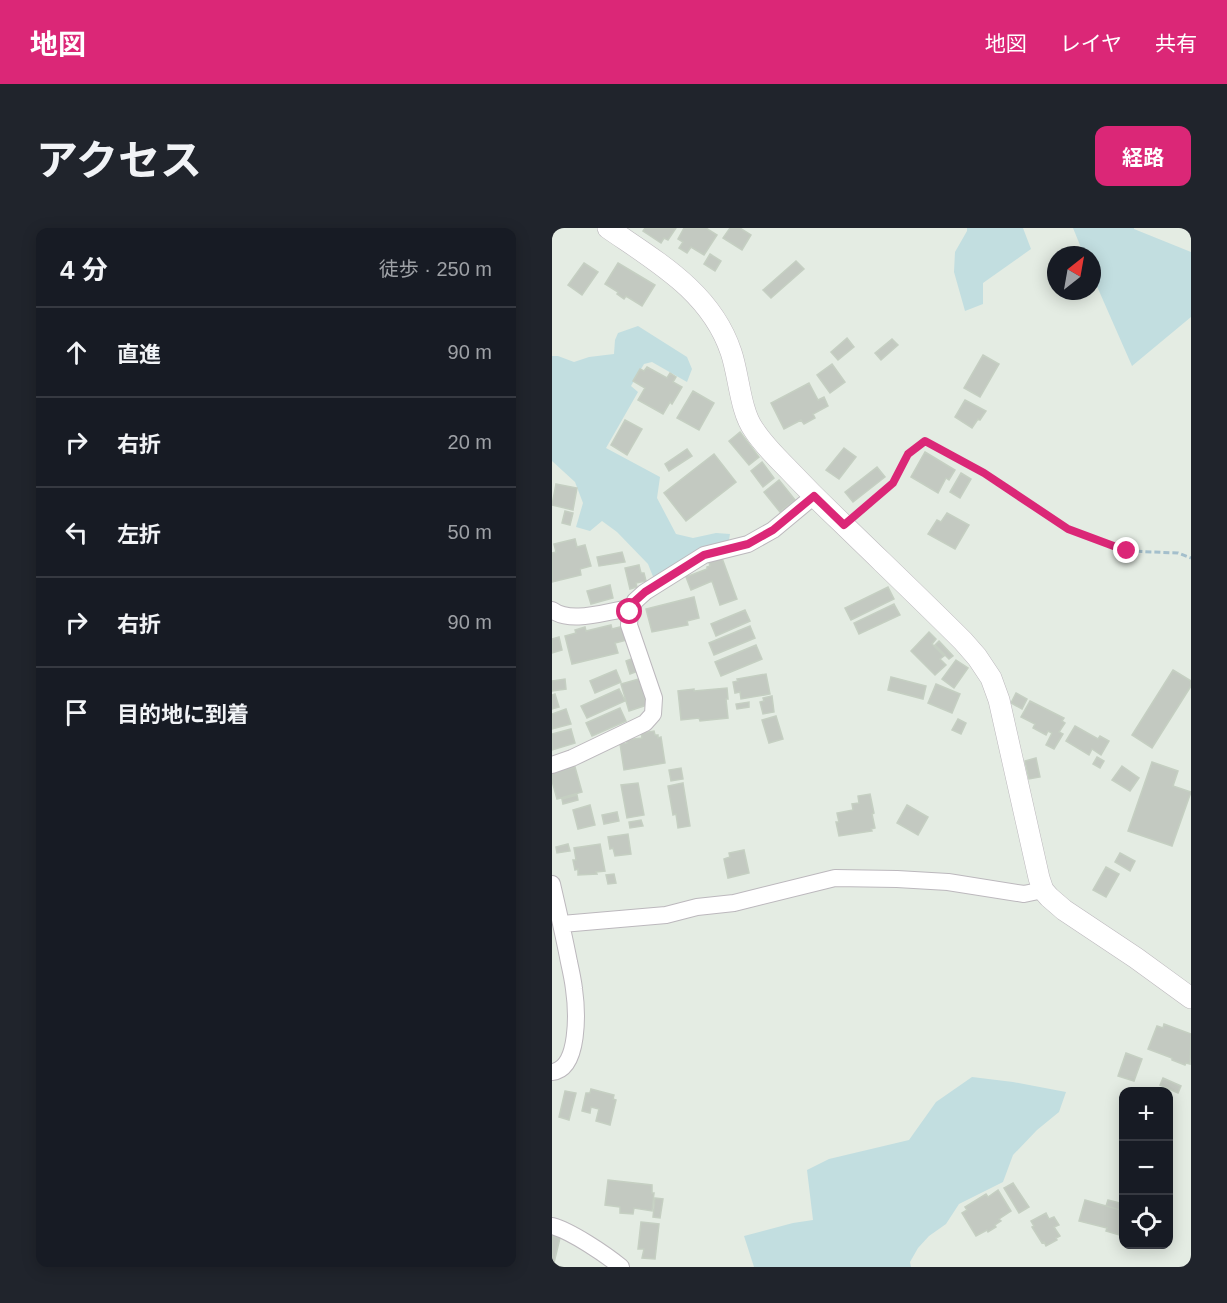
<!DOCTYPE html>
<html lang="ja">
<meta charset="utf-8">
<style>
:root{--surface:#171b24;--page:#20242c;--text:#f1f3f6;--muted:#9ea1a6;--line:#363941;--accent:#db2777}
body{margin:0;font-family:Arial,"Noto Sans JP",sans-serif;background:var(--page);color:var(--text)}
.controls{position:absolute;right:18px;bottom:18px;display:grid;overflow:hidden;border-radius:12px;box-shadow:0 3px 15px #0003}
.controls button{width:54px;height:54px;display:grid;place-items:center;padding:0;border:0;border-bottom:2px solid var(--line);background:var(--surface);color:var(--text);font:30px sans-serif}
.compass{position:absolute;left:495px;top:18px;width:54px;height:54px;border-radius:50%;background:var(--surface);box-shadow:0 3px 15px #0003;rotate:31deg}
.stop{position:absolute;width:18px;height:18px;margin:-14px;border:4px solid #db2777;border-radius:50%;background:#fff}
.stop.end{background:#db2777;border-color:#fff;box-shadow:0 2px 6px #0008}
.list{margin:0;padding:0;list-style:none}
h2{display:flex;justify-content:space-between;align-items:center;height:78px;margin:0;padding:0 24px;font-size:26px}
h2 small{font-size:20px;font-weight:400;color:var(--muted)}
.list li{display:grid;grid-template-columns:39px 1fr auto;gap:18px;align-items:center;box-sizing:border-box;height:90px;padding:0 24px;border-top:2px solid var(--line)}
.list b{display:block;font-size:22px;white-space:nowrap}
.list em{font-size:20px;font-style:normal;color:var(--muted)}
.icon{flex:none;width:33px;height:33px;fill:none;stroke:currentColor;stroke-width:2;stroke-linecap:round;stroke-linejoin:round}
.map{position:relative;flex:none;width:639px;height:1039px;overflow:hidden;border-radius:12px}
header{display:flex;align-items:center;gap:36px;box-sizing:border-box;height:84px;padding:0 30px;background:var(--accent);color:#fff}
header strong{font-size:28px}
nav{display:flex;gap:33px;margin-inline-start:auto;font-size:21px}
.intro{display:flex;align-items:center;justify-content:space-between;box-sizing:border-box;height:144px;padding:0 36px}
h1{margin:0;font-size:42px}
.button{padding:15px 27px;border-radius:12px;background:var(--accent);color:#fff;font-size:21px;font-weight:700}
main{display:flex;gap:36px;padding:0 36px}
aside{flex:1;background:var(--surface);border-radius:12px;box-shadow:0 3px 15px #0003}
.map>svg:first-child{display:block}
.green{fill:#c2dee0}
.building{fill:#c3c9c1;stroke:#c5cfc2;stroke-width:1.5}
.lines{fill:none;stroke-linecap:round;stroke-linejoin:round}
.minor-casing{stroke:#bcb8bd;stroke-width:18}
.tertiary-casing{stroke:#bcb8bd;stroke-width:22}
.path{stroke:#a4bfcc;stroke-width:3;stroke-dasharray:6 3;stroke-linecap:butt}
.minor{stroke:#fff;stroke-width:16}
.tertiary{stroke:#fff;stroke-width:21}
.route{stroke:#db2777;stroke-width:8}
</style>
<header>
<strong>地図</strong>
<nav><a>地図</a><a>レイヤ</a><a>共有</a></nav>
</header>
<div class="intro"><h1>アクセス</h1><a class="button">経路</a></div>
<main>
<aside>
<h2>4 分<small>徒歩 · 250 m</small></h2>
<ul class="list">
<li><svg class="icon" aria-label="ahead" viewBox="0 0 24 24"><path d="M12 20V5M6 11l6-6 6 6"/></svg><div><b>直進</b></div><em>90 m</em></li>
<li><svg class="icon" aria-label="right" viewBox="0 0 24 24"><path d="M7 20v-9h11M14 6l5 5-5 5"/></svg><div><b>右折</b></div><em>20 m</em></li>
<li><svg class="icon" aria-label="left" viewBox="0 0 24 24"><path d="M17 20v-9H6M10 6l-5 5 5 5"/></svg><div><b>左折</b></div><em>50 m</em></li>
<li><svg class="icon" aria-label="right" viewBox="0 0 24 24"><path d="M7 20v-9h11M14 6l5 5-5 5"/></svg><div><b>右折</b></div><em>90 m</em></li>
<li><svg class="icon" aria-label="arrive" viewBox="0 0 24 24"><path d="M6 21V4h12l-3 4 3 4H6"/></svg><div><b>目的地に到着</b></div></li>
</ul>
</aside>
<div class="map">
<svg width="639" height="1039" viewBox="0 0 639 1039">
<rect width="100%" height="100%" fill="#e4ece3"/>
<path class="green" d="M 415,0 L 471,0 L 479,21 L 431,55 L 431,76 L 413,83 L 402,44 L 403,24 L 415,3 Z
M 521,0 L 582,0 L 582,1 L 639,24 L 639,89 L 580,138 L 540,47 L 540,27 L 532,27 Z
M 86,98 L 135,129 L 140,141 L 135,154 L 100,134 L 92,136 L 79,158 L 86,164 L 54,220 L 108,249 L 105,270 L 124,306 L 141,310 L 164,305 L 178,306 L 177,312 L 155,321 L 102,351 L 96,336 L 65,304 L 50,293 L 38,303 L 24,299 L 31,275 L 23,254 L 0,233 L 0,128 L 6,128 L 22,134 L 37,129 L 62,126 L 63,112 L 66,105 Z
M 420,849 L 461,854 L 514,864 L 507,884 L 485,902 L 461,927 L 451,954 L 407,976 L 394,996 L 377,1008 L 366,1020 L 358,1034 L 359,1039 L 202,1039 L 192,1008 L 241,995 L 261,992 L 255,942 L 277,931 L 357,912 L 384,874 Z"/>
<path class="building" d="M 93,0 L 124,0 L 116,12 L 112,10 L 109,15 L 91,3 Z
M 132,0 L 154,0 L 165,7 L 152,27 L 139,19 L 135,25 L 127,20 L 131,14 L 126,11 Z
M 178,0 L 188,0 L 199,7 L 190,22 L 171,10 Z
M 158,26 L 169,33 L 163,43 L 152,36 Z
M 244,33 L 252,41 L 219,70 L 211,62 Z
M 32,35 L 46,44 L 30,67 L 16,57 Z
M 66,35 L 103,57 L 90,78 L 74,68 L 72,71 L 65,66 L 66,64 L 53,56 Z
M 295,110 L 302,119 L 286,132 L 279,124 Z
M 340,111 L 346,117 L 329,132 L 323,125 Z
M 431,127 L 447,136 L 428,169 L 412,160 Z
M 280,136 L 293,154 L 278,165 L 265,147 Z
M 95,139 L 115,150 L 118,145 L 124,149 L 121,154 L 130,159 L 120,176 L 118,174 L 111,186 L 86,172 L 93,160 L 81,153 L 88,141 L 92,143 Z
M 257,155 L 266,172 L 272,169 L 276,178 L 261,186 L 263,190 L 252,196 L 249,192 L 232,201 L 219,175 Z
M 141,163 L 162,175 L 147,202 L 125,190 Z
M 413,172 L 434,183 L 428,192 L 426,191 L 420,200 L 403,189 Z
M 73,192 L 90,201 L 75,227 L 59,217 Z
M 188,204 L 207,229 L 197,237 L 177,213 Z
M 292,220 L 304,229 L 287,251 L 274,242 Z
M 135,221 L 140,228 L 117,243 L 113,236 Z
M 373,224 L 403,242 L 397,252 L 394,250 L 386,265 L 359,249 Z
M 162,226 L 184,254 L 134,293 L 112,265 Z
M 210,234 L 222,250 L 211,259 L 199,243 Z
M 325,239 L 333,249 L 301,274 L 293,264 Z
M 409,245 L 419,251 L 408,270 L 398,264 Z
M 227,252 L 243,272 L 228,284 L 212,264 Z
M 4,256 L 25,260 L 21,282 L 0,277 Z
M 13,283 L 21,285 L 18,297 L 10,295 Z
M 395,285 L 417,297 L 403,321 L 376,306 L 385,292 L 389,294 Z
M 23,311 L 25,319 L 33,317 L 39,338 L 28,341 L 29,347 L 0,354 L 0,325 L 4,324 L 2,316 Z
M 70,324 L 73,334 L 47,338 L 45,329 Z
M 170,330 L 185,371 L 168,377 L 160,353 L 139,362 L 134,349 L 155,341 L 155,339 L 158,338 L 157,334 Z
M 87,337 L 89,345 L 92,345 L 94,353 L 84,355 L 85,359 L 78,361 L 73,340 Z
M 58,357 L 61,370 L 39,376 L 35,363 Z
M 336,359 L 342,371 L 299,392 L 293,380 Z
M 142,369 L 147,390 L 135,393 L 136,397 L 100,404 L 94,381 Z
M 342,376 L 348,387 L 307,406 L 302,395 Z
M 193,382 L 198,393 L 164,408 L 159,396 Z
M 59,397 L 60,401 L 72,398 L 75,412 L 63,415 L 66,425 L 20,436 L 13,408 L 24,405 L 23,402 L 33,399 L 34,403 Z
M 198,398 L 203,410 L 162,427 L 157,415 Z
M 377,404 L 384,411 L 380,416 L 392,428 L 388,431 L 394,437 L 383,447 L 359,423 Z
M 7,409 L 10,422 L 0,425 L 0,411 Z
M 387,413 L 401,428 L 397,431 L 383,417 Z
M 204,417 L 210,431 L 169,448 L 163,434 Z
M 82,430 L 86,443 L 78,446 L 74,433 Z
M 404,432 L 416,440 L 402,460 L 390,451 Z
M 64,442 L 69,454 L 43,465 L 38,453 Z
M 621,442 L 639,453 L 639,458 L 600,520 L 580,507 Z
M 214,446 L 218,466 L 189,471 L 188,464 L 183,465 L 181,454 L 186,453 L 185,451 Z
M 339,449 L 374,458 L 371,471 L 336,462 Z
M 13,451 L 14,461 L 0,463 L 0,453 Z
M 87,451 L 95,477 L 77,483 L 69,456 Z
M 384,456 L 408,466 L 400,485 L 376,475 Z
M 175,460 L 176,471 L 174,471 L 176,490 L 148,493 L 147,490 L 129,492 L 126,463 L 142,461 L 142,463 Z
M 67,461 L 73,473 L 35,490 L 29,478 Z
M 464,465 L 475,471 L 470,481 L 459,475 Z
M 3,466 L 7,479 L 0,481 L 0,467 Z
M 220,468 L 222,484 L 211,486 L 208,474 L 212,473 L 211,470 Z
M 478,473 L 512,490 L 510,493 L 513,495 L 507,504 L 511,506 L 502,521 L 494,517 L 500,505 L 496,503 L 494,507 L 481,500 L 483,496 L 469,489 Z
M 197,474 L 197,479 L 185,481 L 184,476 Z
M 68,480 L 74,493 L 40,508 L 34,495 Z
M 14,481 L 19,496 L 0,501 L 0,486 Z
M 224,488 L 231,511 L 217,515 L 210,492 Z
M 406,491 L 414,495 L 409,506 L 400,502 Z
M 523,498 L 546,511 L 548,508 L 557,513 L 549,527 L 540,521 L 537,527 L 514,513 Z
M 19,501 L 23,515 L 0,522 L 0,506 Z
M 102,503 L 103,507 L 106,507 L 106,510 L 109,509 L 113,535 L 72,542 L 68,516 L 75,515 L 74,512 L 90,510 L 89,505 Z
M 545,529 L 552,533 L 548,540 L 541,536 Z
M 484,530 L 488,549 L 477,551 L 473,533 Z
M 600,534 L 626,543 L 621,558 L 639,564 L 620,618 L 576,603 Z
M 570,538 L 587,550 L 578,563 L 560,552 Z
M 23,539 L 30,564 L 5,571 L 0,553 L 0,545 Z
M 129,540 L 131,551 L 119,553 L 117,542 Z
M 86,555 L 92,587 L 75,590 L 69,557 Z
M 131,555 L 138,598 L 126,600 L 124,586 L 121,587 L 116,558 Z
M 318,566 L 322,585 L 320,586 L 323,600 L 319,601 L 320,603 L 287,608 L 284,594 L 287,594 L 285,585 L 301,582 L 300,576 L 307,575 L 306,568 Z
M 25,567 L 26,572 L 11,576 L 10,571 Z
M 38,577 L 43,597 L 26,601 L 21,582 Z
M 355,577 L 376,589 L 366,607 L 345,595 Z
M 65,584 L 67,593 L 52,596 L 50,587 Z
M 89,592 L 91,598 L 78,600 L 77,594 Z
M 76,606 L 79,626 L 63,628 L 61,620 L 58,621 L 56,609 Z
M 16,616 L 18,623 L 5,625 L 4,619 Z
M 48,616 L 53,643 L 44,644 L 45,646 L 26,647 L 26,641 L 23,642 L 21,632 L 24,632 L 22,620 Z
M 192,622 L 197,645 L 176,650 L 172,631 L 178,629 L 177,625 Z
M 568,625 L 583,633 L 578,643 L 563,634 Z
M 554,639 L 567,646 L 554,669 L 541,662 Z
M 62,646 L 64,655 L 56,656 L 54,647 Z
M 612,796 L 639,806 L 638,836 L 634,835 L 633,837 L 620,832 L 620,830 L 596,821 L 605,798 L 611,800 Z
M 574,825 L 590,831 L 582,853 L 566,848 Z
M 611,850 L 629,858 L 626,865 L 608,857 Z
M 39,861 L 62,867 L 61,871 L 64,872 L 58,897 L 44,893 L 47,881 L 39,879 L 38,885 L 30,883 L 34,865 L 38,865 Z
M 13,863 L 24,865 L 17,892 L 7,889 Z
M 56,952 L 100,957 L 100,965 L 102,965 L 100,983 L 82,980 L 81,986 L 68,985 L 68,979 L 53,977 Z
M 461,955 L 477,979 L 467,985 L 452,960 Z
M 446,962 L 459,983 L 447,991 L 449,993 L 443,997 L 444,999 L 436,1004 L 435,1002 L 424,1008 L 410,985 L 415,982 L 413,979 L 434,966 L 436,969 Z
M 103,970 L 111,971 L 108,990 L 101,989 Z
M 533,972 L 572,983 L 571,1008 L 554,1003 L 555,1000 L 527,993 Z
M 556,972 L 572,976 L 572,983 L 554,978 Z
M 494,985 L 497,991 L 502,989 L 507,997 L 502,999 L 508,1008 L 504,1010 L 505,1012 L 494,1018 L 492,1014 L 490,1015 L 480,999 L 482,998 L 479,993 Z
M 89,994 L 107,996 L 103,1031 L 90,1030 L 92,1021 L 86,1021 Z
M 0,1008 L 8,1010 L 1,1039 L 0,1039 Z"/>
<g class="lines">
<defs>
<path id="minor" d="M 0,382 C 20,397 57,382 80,380
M 0,537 L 20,530 L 93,495 L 101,486 L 102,470 L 77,397 L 78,384 L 83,373 L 93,364 L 152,327 L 196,316 L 221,302 L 262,268
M 0,656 C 6,682 12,708 17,734 C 19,743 21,752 22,761 C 25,782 28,841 0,844
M 10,696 L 114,687 L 145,679 L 182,675 L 283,650 L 345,651 L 396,654 L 472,666 L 491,662
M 0,998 C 19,1003 53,1026 69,1039"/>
<path id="tertiary" d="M 56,0 C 105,34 159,64 179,124 C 187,147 188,183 202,202 C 211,216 223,228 235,240 C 253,259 271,277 290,295 C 330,334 371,373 411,413 L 425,429 L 439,450 L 447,472 L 487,650 L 491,662 L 497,669 L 512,682 L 584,730 L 639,770"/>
</defs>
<use href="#minor" class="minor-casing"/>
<use href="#tertiary" class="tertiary-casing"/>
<path class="path" d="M 305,286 L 341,255 L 356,226 L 373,213 L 432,245 L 516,301 L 575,323 L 626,325 L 639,330"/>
<use href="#minor" class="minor"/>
<use href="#tertiary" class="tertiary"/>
</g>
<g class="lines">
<path class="route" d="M 78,384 L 83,373 L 93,364 L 152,327 L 196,316 L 221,302 L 262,268 L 292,297 L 341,255 L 356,226 L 373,213 L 432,245 L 516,301 L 575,323"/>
</g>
</svg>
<div class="controls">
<button>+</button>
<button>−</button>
<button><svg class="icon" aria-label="locate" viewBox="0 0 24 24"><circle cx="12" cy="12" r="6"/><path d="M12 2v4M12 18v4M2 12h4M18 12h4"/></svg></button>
</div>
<svg class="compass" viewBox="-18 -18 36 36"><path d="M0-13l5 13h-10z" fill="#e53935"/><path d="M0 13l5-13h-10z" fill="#9ea1a6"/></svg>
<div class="stop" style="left:78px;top:384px"></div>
<div class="stop end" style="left:575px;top:323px"></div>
</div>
</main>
